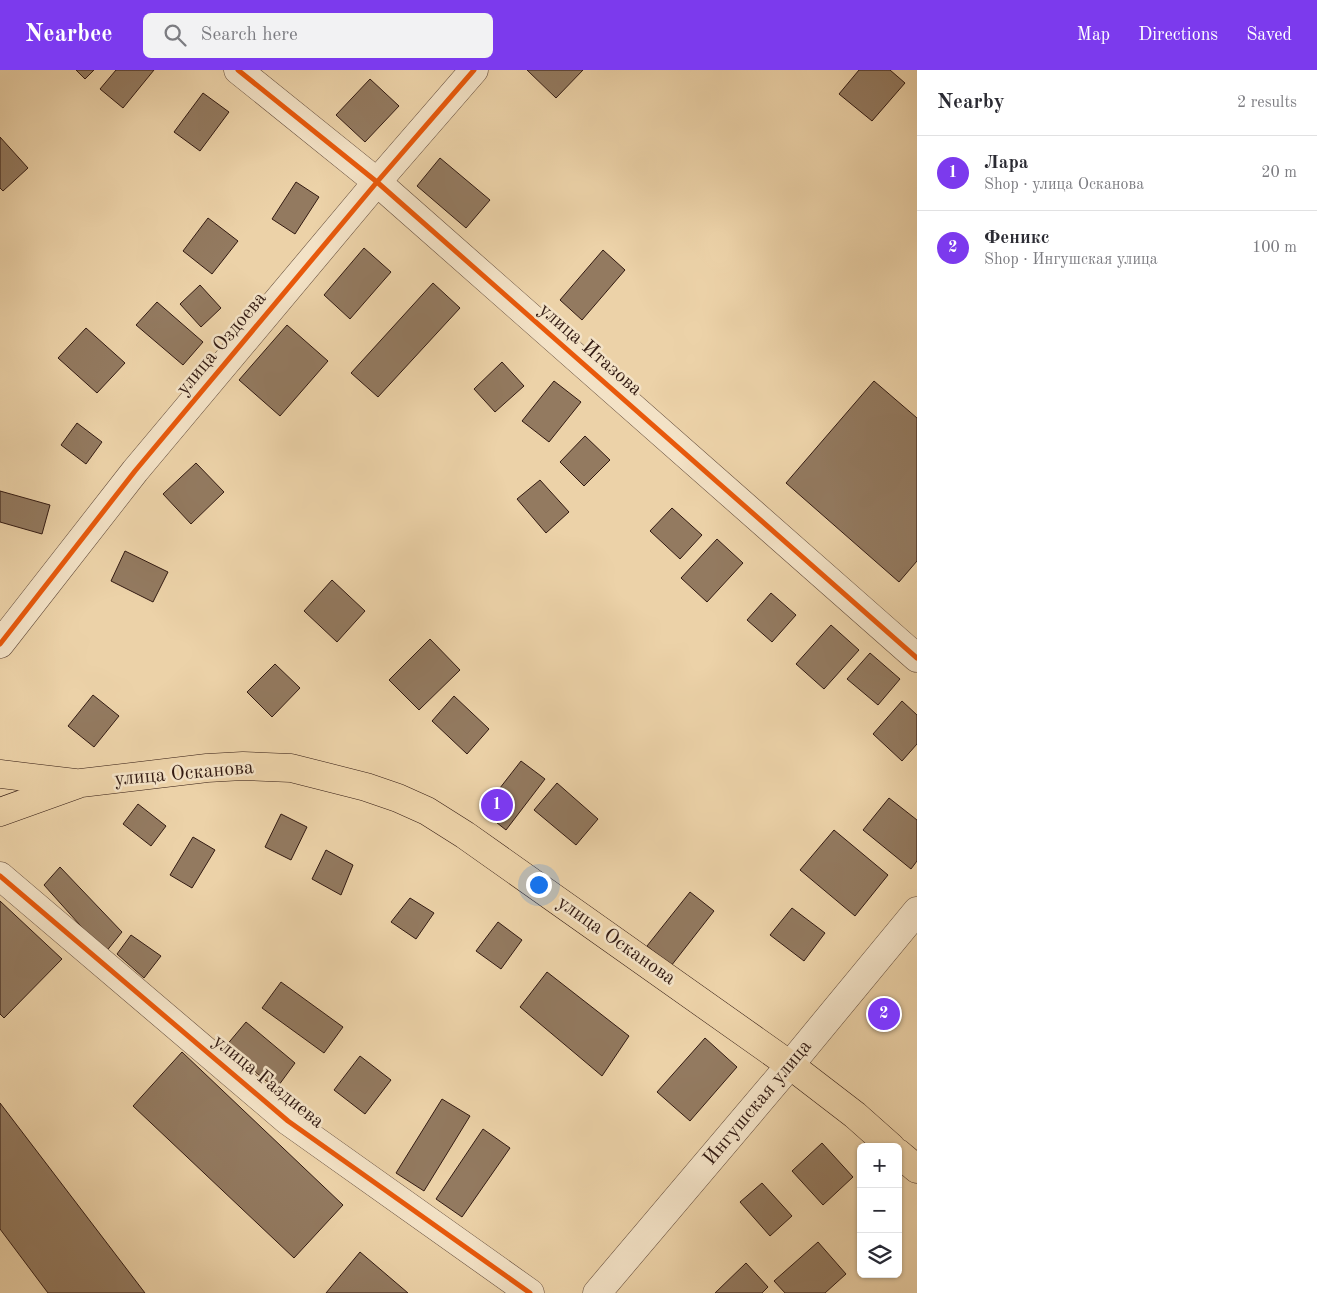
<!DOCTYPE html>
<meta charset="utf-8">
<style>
:root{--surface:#fff;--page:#f2f2f3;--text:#2b2b33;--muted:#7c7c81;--line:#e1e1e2;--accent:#7c3aed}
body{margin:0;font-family:"Old Standard TT",serif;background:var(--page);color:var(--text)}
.controls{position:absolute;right:15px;bottom:15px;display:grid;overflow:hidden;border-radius:8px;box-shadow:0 1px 4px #0004}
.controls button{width:45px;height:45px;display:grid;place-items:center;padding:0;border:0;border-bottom:1px solid var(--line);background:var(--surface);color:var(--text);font:25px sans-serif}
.you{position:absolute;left:538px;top:814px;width:18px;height:18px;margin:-12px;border:4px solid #fff;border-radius:50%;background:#1a73e8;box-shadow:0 0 0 8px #1a73e833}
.badge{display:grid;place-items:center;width:32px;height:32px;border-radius:50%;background:var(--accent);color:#fff;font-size:16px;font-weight:700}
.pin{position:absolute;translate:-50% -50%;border:2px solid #fff;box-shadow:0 1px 5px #0006}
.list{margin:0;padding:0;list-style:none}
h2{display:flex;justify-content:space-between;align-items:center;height:65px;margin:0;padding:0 20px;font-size:21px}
h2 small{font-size:16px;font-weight:400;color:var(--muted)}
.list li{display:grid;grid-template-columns:32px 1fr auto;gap:15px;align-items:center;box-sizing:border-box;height:75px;padding:0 20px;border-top:1px solid var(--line)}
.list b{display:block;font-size:19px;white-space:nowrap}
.list p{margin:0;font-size:16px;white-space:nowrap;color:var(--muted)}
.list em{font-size:16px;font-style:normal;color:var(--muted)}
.icon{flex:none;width:28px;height:28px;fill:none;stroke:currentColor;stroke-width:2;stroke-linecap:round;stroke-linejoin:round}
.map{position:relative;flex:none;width:917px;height:1223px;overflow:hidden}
header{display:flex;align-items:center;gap:30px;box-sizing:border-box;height:70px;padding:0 25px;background:var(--accent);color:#fff}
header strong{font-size:24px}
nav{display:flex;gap:28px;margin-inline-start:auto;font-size:18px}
.search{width:350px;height:45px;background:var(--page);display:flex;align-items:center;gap:12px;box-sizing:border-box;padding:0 18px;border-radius:8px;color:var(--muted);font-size:19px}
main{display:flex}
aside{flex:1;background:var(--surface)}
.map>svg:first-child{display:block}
.building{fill:#937a60;stroke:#321a12}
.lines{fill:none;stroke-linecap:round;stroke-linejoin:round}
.minor-casing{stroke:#604838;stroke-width:29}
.major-casing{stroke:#321a12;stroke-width:29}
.minor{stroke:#f3e2c6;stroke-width:28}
.major{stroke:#ecd2a8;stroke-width:28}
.cycleway-casing{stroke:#f3e2c6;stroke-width:8}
.cycleway{stroke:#e8590c;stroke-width:5}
.labels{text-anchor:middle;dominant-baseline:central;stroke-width:5;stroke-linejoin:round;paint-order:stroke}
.street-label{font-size:20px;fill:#321a12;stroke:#f3e2c6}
</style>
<header>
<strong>Nearbee</strong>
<div class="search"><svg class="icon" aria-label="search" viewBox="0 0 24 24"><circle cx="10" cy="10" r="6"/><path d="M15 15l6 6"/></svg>Search here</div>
<nav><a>Map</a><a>Directions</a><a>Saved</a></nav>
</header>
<main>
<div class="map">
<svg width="917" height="1223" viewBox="0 0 917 1223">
<rect width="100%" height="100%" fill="#ecd2a8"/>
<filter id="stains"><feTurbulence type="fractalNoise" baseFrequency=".004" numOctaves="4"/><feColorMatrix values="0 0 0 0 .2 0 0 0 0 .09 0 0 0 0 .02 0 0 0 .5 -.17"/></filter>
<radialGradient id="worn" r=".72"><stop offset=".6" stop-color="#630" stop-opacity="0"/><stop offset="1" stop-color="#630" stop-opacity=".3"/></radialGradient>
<path class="building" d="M 76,0 L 94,0 L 85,9 Z
M 116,0 L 154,0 L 123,38 L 100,19 Z
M 527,0 L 583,0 L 556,28 Z
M 859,0 L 890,0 L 905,13 L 872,51 L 839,24 Z
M 370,9 L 399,36 L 365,72 L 336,45 Z
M 203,23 L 229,42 L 200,81 L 174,62 Z
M 0,67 L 28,98 L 3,121 L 0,118 Z
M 440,88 L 490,130 L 466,158 L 417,116 Z
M 296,112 L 319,127 L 295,164 L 272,149 Z
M 208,148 L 238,171 L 212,204 L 183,181 Z
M 364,178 L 391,202 L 350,249 L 324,225 Z
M 603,180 L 625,200 L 582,250 L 560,230 Z
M 433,213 L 460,238 L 378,327 L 351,303 Z
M 200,215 L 221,238 L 201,257 L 180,234 Z
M 157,232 L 203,272 L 183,295 L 136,255 Z
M 287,255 L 328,291 L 280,346 L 239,310 Z
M 86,258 L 125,293 L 97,323 L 58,288 Z
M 502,292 L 524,316 L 495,342 L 474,319 Z
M 554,311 L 581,332 L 549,372 L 522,351 Z
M 874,311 L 917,348 L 917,491 L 899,512 L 786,413 Z
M 77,353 L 102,372 L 86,394 L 61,375 Z
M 585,366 L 610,390 L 584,416 L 560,392 Z
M 196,393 L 224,422 L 191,454 L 163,424 Z
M 540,410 L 569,442 L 546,463 L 517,429 Z
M 0,421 L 50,435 L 42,464 L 0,452 Z
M 672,438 L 702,465 L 680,489 L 650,461 Z
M 717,469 L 743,493 L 707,532 L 681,508 Z
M 125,481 L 168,502 L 153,532 L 111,511 Z
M 332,510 L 365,541 L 337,572 L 304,541 Z
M 771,523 L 796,545 L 772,572 L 747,550 Z
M 831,555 L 859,580 L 824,619 L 796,594 Z
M 430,569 L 460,600 L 419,640 L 389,610 Z
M 870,583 L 900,609 L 878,635 L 847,609 Z
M 275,594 L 300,618 L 272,647 L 247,622 Z
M 93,625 L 119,646 L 94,677 L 68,656 Z
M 454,626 L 489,659 L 467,684 L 432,651 Z
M 902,631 L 917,645 L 917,674 L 902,691 L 873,664 Z
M 521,691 L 545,709 L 506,760 L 482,741 Z
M 557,713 L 598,749 L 576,775 L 534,740 Z
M 889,728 L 917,750 L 917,791 L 911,799 L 863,760 Z
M 138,734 L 166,756 L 151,776 L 123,754 Z
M 281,744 L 307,757 L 291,790 L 265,777 Z
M 834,760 L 888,805 L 855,846 L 800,800 Z
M 193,767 L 215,780 L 192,818 L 170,805 Z
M 326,780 L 353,795 L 341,825 L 312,809 Z
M 60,797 L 122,862 L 105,883 L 44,815 Z
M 690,822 L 714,841 L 671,896 L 647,876 Z
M 410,828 L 434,843 L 416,869 L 391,852 Z
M 0,831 L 62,889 L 4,948 L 0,944 Z
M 792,838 L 825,863 L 804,891 L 770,865 Z
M 498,852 L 522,870 L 501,899 L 476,881 Z
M 131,865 L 161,886 L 144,908 L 117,884 Z
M 547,902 L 629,966 L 602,1006 L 520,937 Z
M 281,912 L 343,957 L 324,983 L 262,938 Z
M 246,952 L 295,993 L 276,1019 L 225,977 Z
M 705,968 L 737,997 L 690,1051 L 657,1022 Z
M 182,982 L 343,1135 L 294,1188 L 133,1036 Z
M 360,986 L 391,1010 L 365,1044 L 334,1020 Z
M 442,1029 L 470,1046 L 424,1121 L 396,1103 Z
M 0,1033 L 145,1223 L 48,1223 L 0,1159 Z
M 483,1059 L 510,1078 L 462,1147 L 436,1129 Z
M 822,1073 L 853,1107 L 823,1135 L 792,1101 Z
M 762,1113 L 792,1146 L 770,1166 L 740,1132 Z
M 818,1172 L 846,1204 L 825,1223 L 785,1223 L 774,1211 Z
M 360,1182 L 408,1223 L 326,1223 Z
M 746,1193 L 768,1217 L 762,1223 L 715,1223 Z"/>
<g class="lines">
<defs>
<path id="minor" d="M 238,0 L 377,112 L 917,588
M 0,574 L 135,401 L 377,112 L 474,0
M 0,806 L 288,1051 L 530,1223
M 597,1223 L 790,995 L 917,841"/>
<path id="major" d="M 0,704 L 75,713
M 0,742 L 81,713 L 207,698 L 243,696 L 291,698 L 366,717 L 398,728 L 427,741 L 465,765 L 790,995 L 855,1045 L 891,1077
M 898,1083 L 917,1099"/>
</defs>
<use href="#minor" class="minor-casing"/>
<use href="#major" class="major-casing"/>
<use href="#minor" class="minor"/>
<use href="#major" class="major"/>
<defs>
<path id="cycleway" d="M 238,0 L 377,112 L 917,588
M 0,574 L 135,401 L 377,112 L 474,0
M 0,806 L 288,1051 L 530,1223"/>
</defs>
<use href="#cycleway" class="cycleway-casing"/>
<use href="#cycleway" class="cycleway"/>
</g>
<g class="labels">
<g class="street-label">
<text transform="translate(222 274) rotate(-50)">улица Оздоева</text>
<text transform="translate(590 280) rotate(41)">улица Итазова</text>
<text transform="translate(184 704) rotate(-5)">улица Осканова</text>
<text transform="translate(616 871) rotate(35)">улица Осканова</text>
<text transform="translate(268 1012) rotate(39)">улица Газдиева</text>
<text transform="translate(758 1033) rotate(-50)">Ингушская улица</text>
</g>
</g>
<rect width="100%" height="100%" filter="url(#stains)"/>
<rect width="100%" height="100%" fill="url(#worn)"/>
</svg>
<div class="controls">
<button>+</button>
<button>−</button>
<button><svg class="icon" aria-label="layers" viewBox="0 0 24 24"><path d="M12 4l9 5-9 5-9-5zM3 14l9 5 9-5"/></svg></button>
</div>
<div class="you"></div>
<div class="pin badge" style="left:497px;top:735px">1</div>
<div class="pin badge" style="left:884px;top:944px">2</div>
</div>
<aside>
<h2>Nearby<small>2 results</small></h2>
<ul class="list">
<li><span class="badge">1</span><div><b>Лара</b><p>Shop · улица Осканова</p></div><em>20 m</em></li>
<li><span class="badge">2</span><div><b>Феникс</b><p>Shop · Ингушская улица</p></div><em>100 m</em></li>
</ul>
</aside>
</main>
